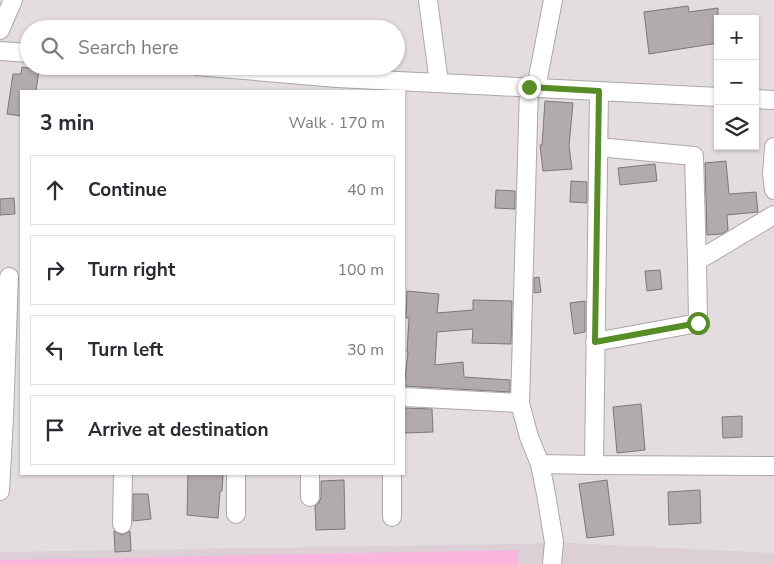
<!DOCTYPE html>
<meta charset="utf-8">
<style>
:root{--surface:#fff;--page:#f2f2f3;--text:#2b2b33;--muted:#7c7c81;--line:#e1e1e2}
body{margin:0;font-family:"Nunito Sans",sans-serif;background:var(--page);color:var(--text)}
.controls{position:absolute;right:15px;top:15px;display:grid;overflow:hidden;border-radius:0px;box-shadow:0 1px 4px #0004}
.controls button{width:45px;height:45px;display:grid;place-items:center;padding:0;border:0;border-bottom:1px solid var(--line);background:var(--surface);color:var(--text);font:25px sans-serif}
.stop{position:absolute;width:15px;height:15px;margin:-11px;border:4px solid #578c26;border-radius:50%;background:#fff}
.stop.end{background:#578c26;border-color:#fff;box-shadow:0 1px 5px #0008}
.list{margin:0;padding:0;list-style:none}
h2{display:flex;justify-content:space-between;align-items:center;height:65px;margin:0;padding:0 20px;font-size:21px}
h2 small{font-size:16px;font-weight:400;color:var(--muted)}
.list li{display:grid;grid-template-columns:32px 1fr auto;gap:15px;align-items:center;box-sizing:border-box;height:70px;margin:0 10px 10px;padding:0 10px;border:1px solid var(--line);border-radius:0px}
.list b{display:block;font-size:19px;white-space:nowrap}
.list em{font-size:16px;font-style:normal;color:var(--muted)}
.icon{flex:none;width:28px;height:28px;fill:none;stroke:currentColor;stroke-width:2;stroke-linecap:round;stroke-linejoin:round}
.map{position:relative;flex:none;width:774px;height:564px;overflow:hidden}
.search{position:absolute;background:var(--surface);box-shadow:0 1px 4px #0004;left:20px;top:20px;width:385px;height:55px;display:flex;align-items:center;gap:12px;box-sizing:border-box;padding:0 18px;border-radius:28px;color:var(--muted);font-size:19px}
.panel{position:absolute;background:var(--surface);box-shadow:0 1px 4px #0004;left:20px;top:90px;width:385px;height:385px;border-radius:0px}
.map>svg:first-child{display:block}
.built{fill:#dccfd6}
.green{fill:#fab4dd}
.building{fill:#b1abae;stroke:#7c777a}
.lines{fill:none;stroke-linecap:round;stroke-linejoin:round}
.minor-casing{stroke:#aca7aa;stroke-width:20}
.minor{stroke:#fff;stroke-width:18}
.route{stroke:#578c26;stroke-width:6}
</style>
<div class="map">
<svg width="774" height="564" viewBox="0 0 774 564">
<rect width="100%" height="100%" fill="#e3dde0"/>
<path class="built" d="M 569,543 L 774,553 L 774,564 L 0,564 L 0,552 Z"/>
<path class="green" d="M 518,550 L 518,564 L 0,564 L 0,560 Z"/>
<path class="building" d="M 688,6 L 689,12 L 718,8 L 718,43 L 649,54 L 644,12 Z
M 22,67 L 39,70 L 36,91 L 21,91 L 21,116 L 7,114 L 13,74 L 21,74 Z
M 545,101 L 573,103 L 569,146 L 572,169 L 543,171 L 540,145 L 542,145 Z
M 726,161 L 729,194 L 756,192 L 758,212 L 727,215 L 728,230 L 722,234 L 707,235 L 705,163 Z
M 655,164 L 657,181 L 620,185 L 618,168 Z
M 571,181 L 587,182 L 587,203 L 570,202 Z
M 496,190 L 515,191 L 515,209 L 495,208 Z
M 14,198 L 15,214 L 0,215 L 0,199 Z
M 660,270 L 662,289 L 647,291 L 645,271 Z
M 539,277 L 541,292 L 534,293 L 534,278 Z
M 407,291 L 439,294 L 437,313 L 473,310 L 473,300 L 512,301 L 511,344 L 472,343 L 473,329 L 437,332 L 435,365 L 463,362 L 464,377 L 510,380 L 510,392 L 404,386 L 408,352 L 407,352 L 409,318 L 406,318 Z
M 585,301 L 585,332 L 574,334 L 570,303 Z
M 641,404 L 645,450 L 617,453 L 613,407 Z
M 404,408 L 432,409 L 433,432 L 404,433 Z
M 742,416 L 742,437 L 723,438 L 722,417 Z
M 188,474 L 223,474 L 222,491 L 220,491 L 218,518 L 187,515 Z
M 344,480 L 345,529 L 316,530 L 315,506 L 319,503 L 321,497 L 321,481 Z
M 607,480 L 614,535 L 587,538 L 579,484 Z
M 700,490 L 701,523 L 669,525 L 668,492 Z
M 133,494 L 148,494 L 151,519 L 133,521 Z
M 130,531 L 131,551 L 115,552 L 114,531 L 122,535 Z"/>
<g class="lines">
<defs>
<path id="minor" d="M 428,0 L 439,83
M 0,30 L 13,0
M 0,51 L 29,53
M 197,66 L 337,78 L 718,97
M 536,88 L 553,0
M 599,91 L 594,465 L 774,466
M 755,99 L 774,100
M 598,147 L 694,156 L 697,261
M 774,147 L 772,174 L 774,190
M 595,342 L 698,323 L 697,261 L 774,215
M 404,397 L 520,403 L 529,87
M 520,403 L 529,437 L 540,464 L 546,494 L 554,542 L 552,564
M 540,464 L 594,465
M 392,474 L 392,517
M 0,491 L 4,418 L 9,277
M 310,497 L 310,474
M 236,514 L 236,474
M 122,524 L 123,474"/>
</defs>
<use href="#minor" class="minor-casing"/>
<use href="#minor" class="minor"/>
</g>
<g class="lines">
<path class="route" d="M 529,87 L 599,91 L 595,342 L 698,323"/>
</g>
</svg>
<div class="controls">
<button>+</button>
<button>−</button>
<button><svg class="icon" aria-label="layers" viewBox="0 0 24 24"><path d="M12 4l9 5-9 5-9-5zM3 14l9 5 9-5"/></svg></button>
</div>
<div class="stop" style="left:698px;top:323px"></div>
<div class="stop end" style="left:529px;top:87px"></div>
<div class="search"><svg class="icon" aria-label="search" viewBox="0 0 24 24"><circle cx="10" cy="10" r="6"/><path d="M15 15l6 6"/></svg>Search here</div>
<section class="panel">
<h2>3 min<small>Walk · 170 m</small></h2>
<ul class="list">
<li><svg class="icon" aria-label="ahead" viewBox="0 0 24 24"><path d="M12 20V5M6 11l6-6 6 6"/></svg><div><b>Continue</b></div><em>40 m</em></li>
<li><svg class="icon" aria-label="right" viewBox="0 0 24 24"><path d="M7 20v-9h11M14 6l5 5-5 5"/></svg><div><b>Turn right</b></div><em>100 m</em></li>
<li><svg class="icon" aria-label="left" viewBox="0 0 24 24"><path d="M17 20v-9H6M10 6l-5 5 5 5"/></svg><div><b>Turn left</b></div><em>30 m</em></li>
<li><svg class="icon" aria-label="arrive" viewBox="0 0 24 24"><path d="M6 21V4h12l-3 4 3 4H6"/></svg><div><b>Arrive at destination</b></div></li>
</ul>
</section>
</div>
